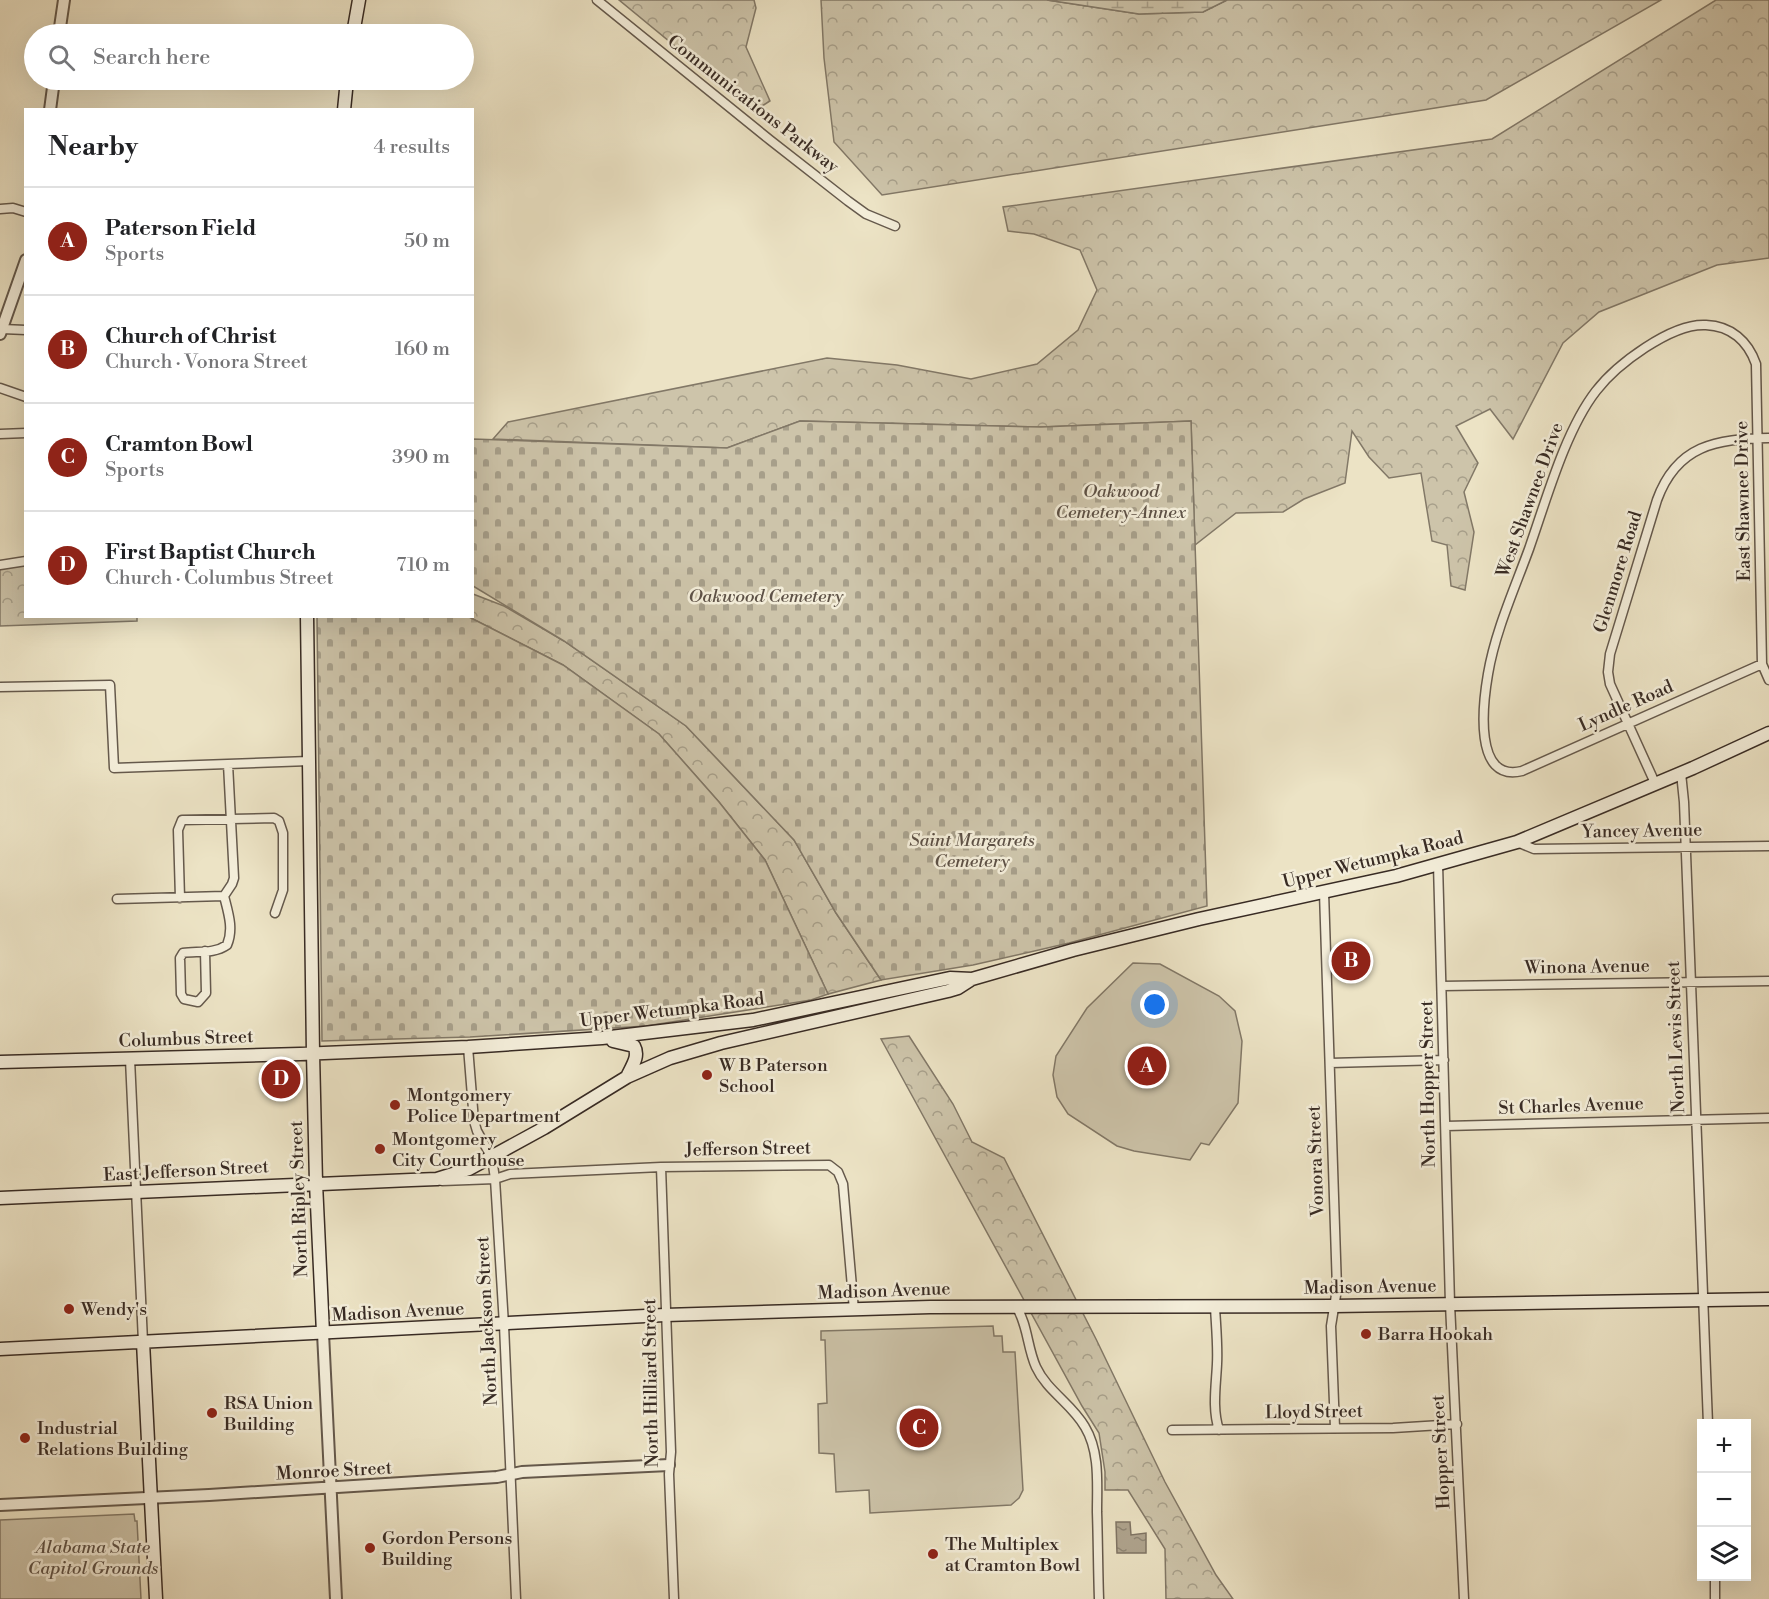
<!DOCTYPE html>
<meta charset="utf-8">
<style>
:root{--surface:#fff;--page:#f6f6f6;--text:#202124;--muted:#757577;--line:#e0e0e0;--accent:#8f2418}
body{margin:0;font-family:"Libre Bodoni",serif;background:var(--page);color:var(--text)}
.controls{position:absolute;right:18px;bottom:18px;display:grid;overflow:hidden;border-radius:0px;box-shadow:0 6px 24px #0002}
.controls button{width:54px;height:54px;display:grid;place-items:center;padding:0;border:0;border-bottom:2px solid var(--line);background:var(--surface);color:var(--text);font:30px sans-serif}
.you{position:absolute;left:1155px;top:1005px;width:21px;height:21px;margin:-15px;border:4px solid #fff;border-radius:50%;background:#1a73e8;box-shadow:0 0 0 9px #1a73e833}
.badge{display:grid;place-items:center;width:39px;height:39px;border-radius:50%;background:var(--accent);color:#fff;font-size:20px;font-weight:700}
.pin{position:absolute;translate:-50% -50%;border:3px solid #fff;box-shadow:0 2px 6px #0006}
.list{margin:0;padding:0;list-style:none}
h2{display:flex;justify-content:space-between;align-items:center;height:78px;margin:0;padding:0 24px;font-size:26px}
h2 small{font-size:20px;font-weight:400;color:var(--muted)}
.list li{display:grid;grid-template-columns:39px 1fr auto;gap:18px;align-items:center;box-sizing:border-box;height:108px;padding:0 24px;border-top:2px solid var(--line)}
.list b{display:block;font-size:22px;white-space:nowrap}
.list p{margin:0;font-size:20px;white-space:nowrap;color:var(--muted)}
.list em{font-size:20px;font-style:normal;color:var(--muted)}
.icon{flex:none;width:33px;height:33px;fill:none;stroke:currentColor;stroke-width:2;stroke-linecap:round;stroke-linejoin:round}
.map{position:relative;flex:none;width:1769px;height:1599px;overflow:hidden}
.search{position:absolute;background:var(--surface);box-shadow:0 6px 24px #0002;left:24px;top:24px;width:450px;height:66px;display:flex;align-items:center;gap:15px;box-sizing:border-box;padding:0 21px;border-radius:33px;color:var(--muted);font-size:22px}
.panel{position:absolute;background:var(--surface);box-shadow:0 6px 24px #0002;left:24px;top:108px;width:450px;height:510px;border-radius:0px}
.map>svg:first-child{display:block}
.forest{fill:url(#forest-crowns);stroke:#827867;stroke-width:1.5}
.wetland{fill:url(#wetland-marsh);stroke:#827867;stroke-width:1.5}
.cemetery{fill:url(#cemetery-stones);stroke:#827867;stroke-width:1.5}
.green{fill:#cdc4aa;stroke:#827867;stroke-width:1.5}
.water{fill:url(#water-ripples);stroke:#7f7464;stroke-width:1.5}
.lines{fill:none;stroke-linecap:round;stroke-linejoin:round}
.minor-casing{stroke:#65594c;stroke-width:11}
.tertiary-casing{stroke:#65594c;stroke-width:14}
.secondary-casing{stroke:#382b24;stroke-width:15}
.minor{stroke:#f3edd9;stroke-width:8}
.tertiary{stroke:#f3edd9;stroke-width:10}
.secondary{stroke:#f3edd9;stroke-width:12}
.poi-dot{fill:#8f2418;stroke:#f3edd9;stroke-width:2}
.labels{text-anchor:middle;dominant-baseline:central;stroke-width:5;stroke-linejoin:round;paint-order:stroke}
.street-label{font-size:18px;fill:#382b24;stroke:#f3edd9}
.park-label{font-size:18px;font-style:italic;fill:#5d5146;stroke:#f3edd9}
.poi-label{font-size:18px;fill:#382b24;stroke:#f3edd9;text-anchor:start}
</style>
<div class="map">
<svg width="1769" height="1599" viewBox="0 0 1769 1599">
<defs>
<pattern id="forest-crowns" width="20" height="18" patternUnits="userSpaceOnUse" patternTransform="scale(1.5)"><rect width="20" height="18" fill="#cdc4aa"/><path d="M2 6a3 3 0 1 1 6 0M12 15a3 3 0 1 1 6 0" fill="none" stroke="#a79f8a"/></pattern>
<pattern id="wetland-marsh" width="20" height="14" patternUnits="userSpaceOnUse" patternTransform="scale(1.5)"><rect width="20" height="14" fill="#cdc4aa"/><path d="M1 5h8M5 5V1M11 12h8M15 12V8" fill="none" stroke="#a79f8a"/></pattern>
<pattern id="cemetery-stones" width="16" height="16" patternUnits="userSpaceOnUse" patternTransform="scale(1.5)"><rect width="16" height="16" fill="#cdc4aa"/><path d="M2 7V4a2 2 0 0 1 4 0v3zM10 15v-3a2 2 0 0 1 4 0v3z" fill="#a79f8a"/></pattern>
<pattern id="water-ripples" width="26" height="14" patternUnits="userSpaceOnUse" patternTransform="scale(1.5)"><rect width="26" height="14" fill="#afa48e"/><path d="M2 4q2-2 4 0t4 0M15 11q2-2 4 0t4 0" fill="none" stroke="#8f8674"/></pattern>
</defs>
<rect width="100%" height="100%" fill="#ece3c5"/>
<filter id="stains"><feTurbulence type="fractalNoise" baseFrequency=".00333" numOctaves="4"/><feColorMatrix values="0 0 0 0 .2 0 0 0 0 .09 0 0 0 0 .02 0 0 0 .5 -.17"/></filter>
<radialGradient id="worn" r=".72"><stop offset=".6" stop-color="#630" stop-opacity="0"/><stop offset="1" stop-color="#630" stop-opacity=".3"/></radialGradient>
<path class="forest" d="M 619,0 L 754,0 L 756,8 L 746,47 L 770,101 L 754,111 Z
M 821,0 L 1047,0 L 1139,14 L 1203,12 L 1227,0 L 1661,0 L 1486,100 L 882,195 L 834,142 L 824,58 Z
M 1716,0 L 1769,0 L 1769,258 L 1717,265 L 1599,312 L 1563,343 L 1513,439 L 1490,409 L 1456,426 L 1478,463 L 1464,492 L 1474,532 L 1465,590 L 1451,586 L 1447,545 L 1432,541 L 1421,473 L 1389,478 L 1369,457 L 1352,431 L 1345,483 L 1304,499 L 1283,512 L 1236,513 L 1195,545 L 1191,421 L 1041,427 L 800,421 L 727,448 L 493,439 L 508,422 L 827,358 L 897,365 L 971,379 L 1037,364 L 1078,330 L 1097,290 L 1080,250 L 1034,234 L 1008,231 L 1003,207 L 1492,139 Z
M 25,563 L 26,616 L 137,616 L 137,621 L 0,626 L 0,568 Z
M 473,594 L 504,606 L 564,641 L 686,726 L 794,840 L 836,913 L 881,980 L 828,994 L 765,860 L 719,802 L 659,734 L 563,665 L 469,617 L 472,616 Z
M 909,1036 L 953,1104 L 972,1142 L 1004,1158 L 1096,1339 L 1165,1482 L 1216,1575 L 1233,1599 L 1166,1599 L 1165,1549 L 1128,1490 L 1105,1490 L 1105,1472 L 1099,1433 L 1082,1406 L 881,1039 Z"/>
<path class="wetland" d="M 1047,0 L 1227,0 L 1203,12 L 1139,14 Z"/>
<path class="cemetery" d="M 800,421 L 1041,427 L 1191,421 L 1207,906 L 1069,943 L 973,965 L 881,980 L 836,913 L 794,840 L 686,726 L 564,641 L 473,586 L 473,439 L 727,448 Z
M 317,617 L 469,617 L 563,665 L 659,734 L 719,802 L 765,860 L 828,994 L 811,1000 L 646,1026 L 470,1037 L 322,1041 Z"/>
<path class="green" d="M 1133,963 L 1160,964 L 1219,996 L 1235,1011 L 1242,1041 L 1238,1103 L 1209,1145 L 1201,1143 L 1190,1160 L 1134,1151 L 1117,1146 L 1068,1114 L 1057,1097 L 1053,1075 L 1056,1056 L 1087,1008 Z
M 993,1326 L 994,1336 L 1002,1336 L 1003,1352 L 1015,1352 L 1023,1490 L 1019,1498 L 1011,1505 L 870,1513 L 869,1490 L 836,1492 L 834,1454 L 819,1453 L 818,1404 L 827,1403 L 825,1340 L 821,1340 L 821,1331 Z
M 134,1514 L 135,1521 L 137,1521 L 141,1599 L 0,1599 L 0,1520 Z"/>
<path class="water" d="M 1116,1522 L 1130,1522 L 1131,1535 L 1146,1533 L 1146,1553 L 1117,1553 Z"/>
<g class="lines">
<defs>
<path id="minor" d="M 597,0 L 770,140 L 848,201 L 866,214 L 895,226
M 0,209 L 13,208 L 26,212
M 2,329 L 26,330
M 0,388 L 26,397
M 0,434 L 26,433
M 0,565 L 26,561
M 1762,664 L 1522,771 C 1473,783 1483,703 1488,674 C 1495,632 1514,590 1529,549 C 1546,501 1565,431 1596,391 C 1616,365 1671,323 1706,325 C 1731,326 1748,341 1756,364 L 1762,664 L 1769,680
M 0,687 L 110,685 L 114,768 L 309,761
M 1681,773 L 1684,802 L 1708,1424
M 1655,783 L 1610,684 L 1608,672 L 1610,654 L 1657,500 C 1677,445 1716,439 1769,438
M 1517,842 L 1534,849 L 1769,846
M 1438,864 L 1450,1304 L 1464,1599
M 1324,892 L 1337,1289 L 1331,1326 L 1335,1428
M 180,898 L 178,830 L 182,820 L 274,818 L 279,821 L 283,833 L 283,890 L 275,913
M 117,899 L 224,896 L 232,884 L 234,878 L 228,764
M 205,951 L 206,993 L 198,1002 L 184,999 L 181,994 L 180,958 L 183,953 C 198,951 214,954 227,945 C 234,929 228,912 224,896
M 1442,986 L 1769,981
M 468,1047 L 474,1121 L 477,1131 L 492,1158 L 495,1179 L 504,1325 L 516,1599
M 130,1059 L 143,1342
M 1330,1063 L 1444,1060
M 1446,1126 L 1769,1118
M 661,1167 L 671,1452 L 669,1474 L 674,1599
M 442,1181 L 495,1179 L 510,1174 L 661,1167 L 829,1165 L 838,1172 L 843,1184 L 854,1310
M 1016,1306 C 1028,1325 1027,1347 1036,1367 C 1047,1391 1072,1404 1085,1427 C 1100,1452 1097,1484 1097,1512 C 1098,1541 1098,1570 1099,1599
M 1215,1307 C 1216,1326 1218,1346 1217,1364 C 1216,1386 1212,1409 1219,1430
M 1172,1430 L 1393,1428 L 1457,1424
M 1715,1576 L 1715,1599"/>
<path id="tertiary" d="M 59,34 L 64,0
M 50,110 L 54,80
M 0,334 L 26,260
M 323,1333 L 336,1599
M 0,1505 L 209,1495 L 497,1477 L 522,1472 L 669,1465"/>
<path id="secondary" d="M 353,34 L 359,0
M 344,110 L 347,80
M 307,616 L 313,1053 L 316,1183 L 323,1333
M 613,1041 L 634,1046 C 640,1057 631,1067 627,1077
M 0,1062 L 300,1054 L 468,1047 L 602,1038 L 753,1020 L 950,978 L 972,979
M 0,1198 L 411,1180 L 437,1179 L 469,1169 L 544,1128 L 627,1077 L 670,1058 L 721,1043 L 948,991 L 958,988 L 972,979 L 1073,950 L 1199,919 L 1396,876 L 1517,842 L 1693,768 L 1769,733
M 143,1342 L 156,1599
M 0,1349 L 665,1315 L 930,1307 L 1334,1306 L 1769,1299"/>
</defs>
<use href="#minor" class="minor-casing"/>
<use href="#tertiary" class="tertiary-casing"/>
<use href="#secondary" class="secondary-casing"/>
<use href="#minor" class="minor"/>
<use href="#tertiary" class="tertiary"/>
<use href="#secondary" class="secondary"/>
</g>
<g class="poi-dot">
<circle cx="707" cy="1075" r="6"/>
<circle cx="395" cy="1105" r="6"/>
<circle cx="380" cy="1149" r="6"/>
<circle cx="69" cy="1309" r="6"/>
<circle cx="1366" cy="1334" r="6"/>
<circle cx="212" cy="1413" r="6"/>
<circle cx="25" cy="1438" r="6"/>
<circle cx="370" cy="1548" r="6"/>
<circle cx="933" cy="1554" r="6"/>
</g>
<g class="labels">
<g class="street-label">
<text transform="translate(753 104) rotate(38)">Communications Parkway</text>
<text transform="translate(1530 500) rotate(-70)">West Shawnee Drive</text>
<text transform="translate(1743 501) rotate(-91)">East Shawnee Drive</text>
<text transform="translate(1618 572) rotate(-73)">Glenmore Road</text>
<text transform="translate(1626 706) rotate(-24)">Lyndle Road</text>
<text transform="translate(1642 831) rotate(-1)">Yancey Avenue</text>
<text transform="translate(1373 860) rotate(-14)">Upper Wetumpka Road</text>
<text transform="translate(1587 967) rotate(-1)">Winona Avenue</text>
<text transform="translate(672 1010) rotate(-7)">Upper Wetumpka Road</text>
<text transform="translate(1676 1037) rotate(-92)">North Lewis Street</text>
<text transform="translate(186 1039) rotate(-2)">Columbus Street</text>
<text transform="translate(1428 1084) rotate(-91)">North Hopper Street</text>
<text transform="translate(1571 1106) rotate(-2)">St Charles Avenue</text>
<text transform="translate(748 1149) rotate(-1)">Jefferson Street</text>
<text transform="translate(1316 1161) rotate(-92)">Vonora Street</text>
<text transform="translate(186 1171) rotate(-3)">East Jefferson Street</text>
<text transform="translate(299 1199) rotate(-92)">North Ripley Street</text>
<text transform="translate(1370 1287) rotate(-1)">Madison Avenue</text>
<text transform="translate(884 1291) rotate(-2)">Madison Avenue</text>
<text transform="translate(398 1312) rotate(-3)">Madison Avenue</text>
<text transform="translate(487 1321) rotate(-93)">North Jackson Street</text>
<text transform="translate(651 1383) rotate(-91)">North Hilliard Street</text>
<text transform="translate(1314 1412) rotate(-1)">Lloyd Street</text>
<text transform="translate(1441 1452) rotate(-93)">Hopper Street</text>
<text transform="translate(334 1471) rotate(-3)">Monroe Street</text>
</g>
<g class="park-label">
<text x="1121" y="491">Oakwood<tspan x="1121" dy="21">Cemetery-Annex</tspan></text>
<text x="766" y="596">Oakwood Cemetery</text>
<text x="972" y="840">Saint Margarets<tspan x="972" dy="21">Cemetery</tspan></text>
<text x="93" y="1547">Alabama State<tspan x="93" dy="21">Capitol Grounds</tspan></text>
</g>
<g class="poi-label">
<text x="719" y="1065">W B Paterson<tspan x="719" dy="21">School</tspan></text>
<text x="407" y="1095">Montgomery<tspan x="407" dy="21">Police Department</tspan></text>
<text x="392" y="1139">Montgomery<tspan x="392" dy="21">City Courthouse</tspan></text>
<text x="81" y="1309">Wendy's</text>
<text x="1378" y="1334">Barra Hookah</text>
<text x="224" y="1403">RSA Union<tspan x="224" dy="21">Building</tspan></text>
<text x="37" y="1428">Industrial<tspan x="37" dy="21">Relations Building</tspan></text>
<text x="382" y="1538">Gordon Persons<tspan x="382" dy="21">Building</tspan></text>
<text x="945" y="1544">The Multiplex<tspan x="945" dy="21">at Cramton Bowl</tspan></text>
</g>
</g>
<rect width="100%" height="100%" filter="url(#stains)"/>
<rect width="100%" height="100%" fill="url(#worn)"/>
</svg>
<div class="controls">
<button>+</button>
<button>−</button>
<button><svg class="icon" aria-label="layers" viewBox="0 0 24 24"><path d="M12 4l9 5-9 5-9-5zM3 14l9 5 9-5"/></svg></button>
</div>
<div class="you"></div>
<div class="pin badge" style="left:1147px;top:1066px">A</div>
<div class="pin badge" style="left:1351px;top:961px">B</div>
<div class="pin badge" style="left:919px;top:1428px">C</div>
<div class="pin badge" style="left:281px;top:1079px">D</div>
<div class="search"><svg class="icon" aria-label="search" viewBox="0 0 24 24"><circle cx="10" cy="10" r="6"/><path d="M15 15l6 6"/></svg>Search here</div>
<section class="panel">
<h2>Nearby<small>4 results</small></h2>
<ul class="list">
<li><span class="badge">A</span><div><b>Paterson Field</b><p>Sports</p></div><em>50 m</em></li>
<li><span class="badge">B</span><div><b>Church of Christ</b><p>Church · Vonora Street</p></div><em>160 m</em></li>
<li><span class="badge">C</span><div><b>Cramton Bowl</b><p>Sports</p></div><em>390 m</em></li>
<li><span class="badge">D</span><div><b>First Baptist Church</b><p>Church · Columbus Street</p></div><em>710 m</em></li>
</ul>
</section>
</div>
